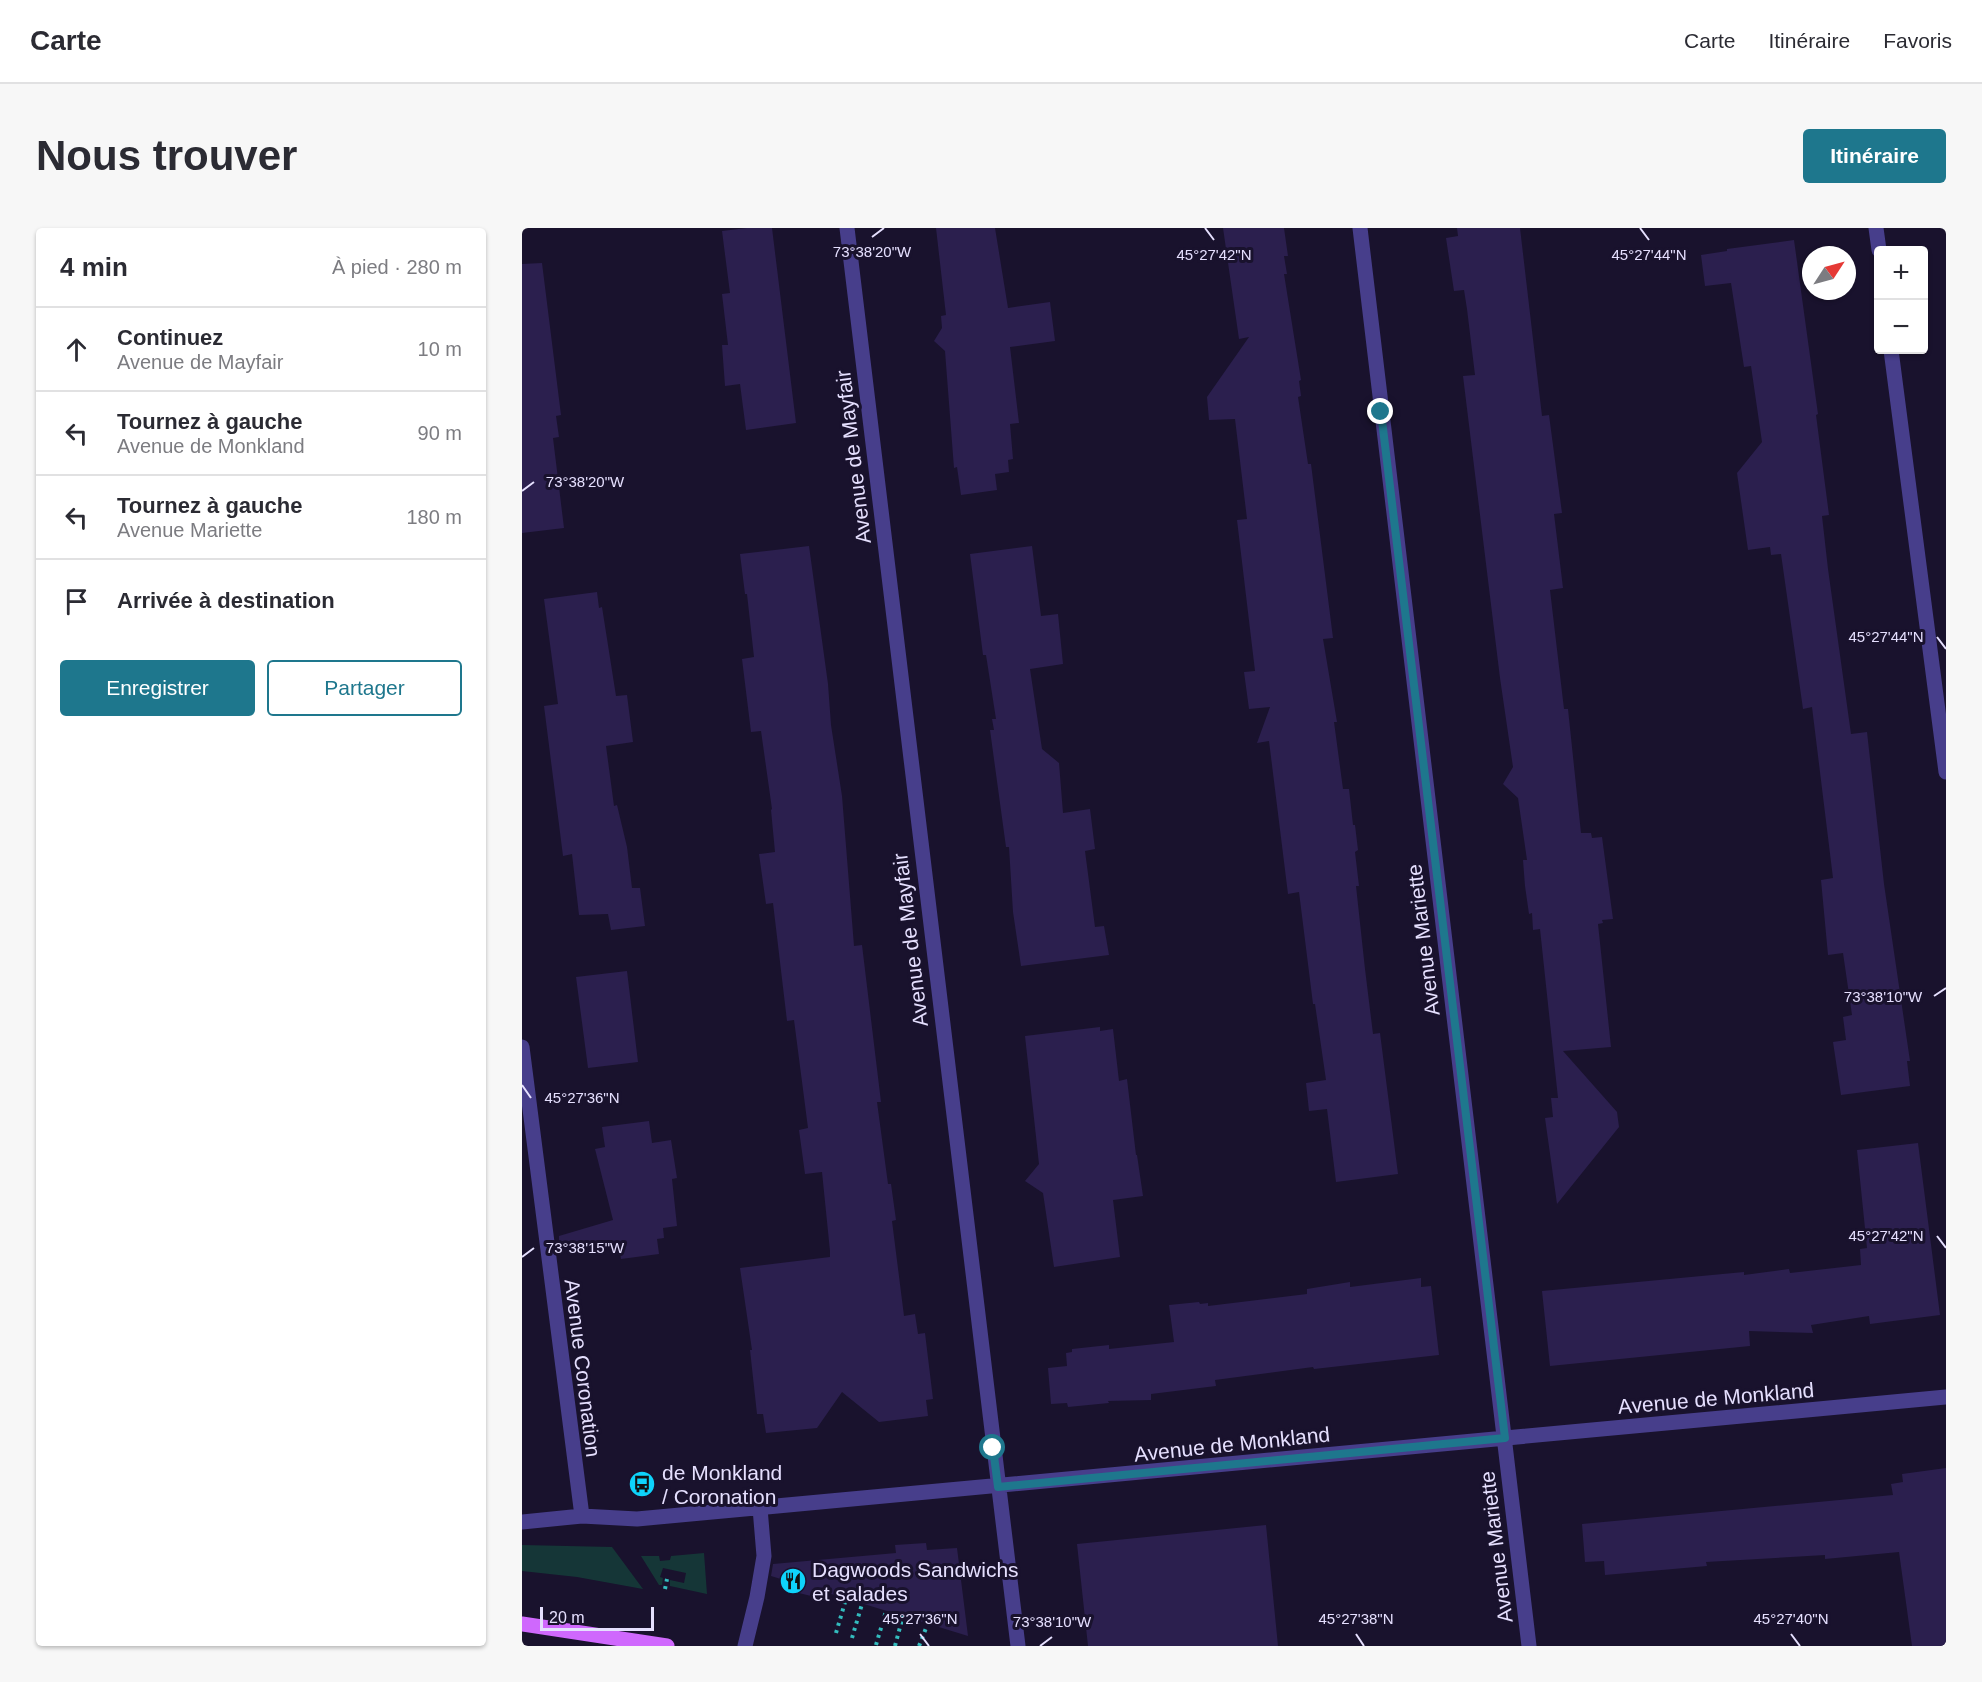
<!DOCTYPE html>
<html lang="fr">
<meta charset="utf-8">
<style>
:root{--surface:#fff;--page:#f7f7f7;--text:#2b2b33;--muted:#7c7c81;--line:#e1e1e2;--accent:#1e778d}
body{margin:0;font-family:Arial,sans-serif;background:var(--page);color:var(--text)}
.controls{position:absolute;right:18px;top:18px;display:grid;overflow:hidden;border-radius:6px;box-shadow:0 2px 4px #0004}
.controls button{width:54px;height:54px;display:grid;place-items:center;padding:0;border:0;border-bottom:2px solid var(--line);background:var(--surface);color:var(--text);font:30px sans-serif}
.compass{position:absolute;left:1280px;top:18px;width:54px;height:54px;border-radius:50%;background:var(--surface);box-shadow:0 2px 4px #0004;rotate:54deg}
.scale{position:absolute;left:18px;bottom:15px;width:114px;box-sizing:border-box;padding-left:6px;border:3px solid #e5dffe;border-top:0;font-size:16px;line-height:21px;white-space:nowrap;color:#e5dffe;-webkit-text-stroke:4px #19122d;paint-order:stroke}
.stop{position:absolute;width:18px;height:18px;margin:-14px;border:4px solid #1e778d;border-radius:50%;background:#fff}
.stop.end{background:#1e778d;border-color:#fff;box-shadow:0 2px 6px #0008}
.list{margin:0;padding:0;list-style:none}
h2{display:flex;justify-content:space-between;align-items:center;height:78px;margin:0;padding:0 24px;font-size:26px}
h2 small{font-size:20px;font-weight:400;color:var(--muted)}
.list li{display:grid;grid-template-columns:39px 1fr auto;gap:18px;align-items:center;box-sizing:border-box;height:84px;padding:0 24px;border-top:2px solid var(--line)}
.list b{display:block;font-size:22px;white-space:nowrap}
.list p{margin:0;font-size:20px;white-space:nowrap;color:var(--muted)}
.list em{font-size:20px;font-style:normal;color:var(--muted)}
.actions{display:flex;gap:12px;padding:18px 24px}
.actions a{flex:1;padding:14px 0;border:2px solid var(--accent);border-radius:6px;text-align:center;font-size:21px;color:var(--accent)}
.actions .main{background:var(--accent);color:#fff}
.icon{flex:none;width:33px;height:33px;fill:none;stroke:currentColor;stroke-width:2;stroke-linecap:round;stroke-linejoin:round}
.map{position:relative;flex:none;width:1424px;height:1418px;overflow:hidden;border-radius:6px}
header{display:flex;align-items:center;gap:36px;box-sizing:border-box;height:84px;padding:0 30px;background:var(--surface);border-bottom:2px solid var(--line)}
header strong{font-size:28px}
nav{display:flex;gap:33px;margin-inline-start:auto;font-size:21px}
.intro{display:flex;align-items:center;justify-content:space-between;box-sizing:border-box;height:144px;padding:0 36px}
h1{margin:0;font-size:42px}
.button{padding:15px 27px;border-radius:6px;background:var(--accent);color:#fff;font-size:21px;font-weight:700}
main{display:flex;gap:36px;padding:0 36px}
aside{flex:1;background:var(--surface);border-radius:6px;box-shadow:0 2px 4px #0004}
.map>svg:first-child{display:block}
.green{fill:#153637}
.building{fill:#2b1f4e}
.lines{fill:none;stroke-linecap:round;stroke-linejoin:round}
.path{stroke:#33bcbe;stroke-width:4;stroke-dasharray:3 4.5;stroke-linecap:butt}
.minor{stroke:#473e8b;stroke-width:15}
.major{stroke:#cf68fd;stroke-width:15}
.route{stroke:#1e778d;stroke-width:8}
.ticks{fill:none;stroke:#e5dffe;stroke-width:2}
.labels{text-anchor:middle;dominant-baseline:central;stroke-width:6;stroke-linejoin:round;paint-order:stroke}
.street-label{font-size:21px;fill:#e5dffe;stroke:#19122d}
.poi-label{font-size:21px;fill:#e5dffe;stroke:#19122d;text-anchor:start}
.ticks-label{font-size:15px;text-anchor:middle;fill:#e5dffe;stroke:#19122d;stroke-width:6;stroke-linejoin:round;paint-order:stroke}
</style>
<header>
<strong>Carte</strong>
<nav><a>Carte</a><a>Itinéraire</a><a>Favoris</a></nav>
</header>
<div class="intro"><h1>Nous trouver</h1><a class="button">Itinéraire</a></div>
<main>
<aside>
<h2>4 min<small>À pied · 280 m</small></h2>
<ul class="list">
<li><svg class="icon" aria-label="ahead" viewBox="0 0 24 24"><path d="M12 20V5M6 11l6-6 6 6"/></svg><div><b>Continuez</b><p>Avenue de Mayfair</p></div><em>10 m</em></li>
<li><svg class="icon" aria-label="left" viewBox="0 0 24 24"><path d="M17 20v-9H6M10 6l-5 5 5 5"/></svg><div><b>Tournez à gauche</b><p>Avenue de Monkland</p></div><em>90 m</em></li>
<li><svg class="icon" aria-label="left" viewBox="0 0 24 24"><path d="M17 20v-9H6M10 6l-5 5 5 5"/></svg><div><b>Tournez à gauche</b><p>Avenue Mariette</p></div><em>180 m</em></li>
<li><svg class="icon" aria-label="arrive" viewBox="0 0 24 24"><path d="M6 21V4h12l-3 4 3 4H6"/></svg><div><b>Arrivée à destination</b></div></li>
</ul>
<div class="actions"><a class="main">Enregistrer</a><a>Partager</a></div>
</aside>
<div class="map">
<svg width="1424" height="1418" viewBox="0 0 1424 1418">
<rect width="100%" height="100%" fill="#19122d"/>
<path class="green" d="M 0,1317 L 90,1319 L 121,1361 L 55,1349 L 0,1343 Z
M 182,1325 L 185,1366 L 148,1358 L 148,1352 L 162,1355 L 164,1345 L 141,1340 L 138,1349 L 141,1350 L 140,1357 L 137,1357 L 119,1328 L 137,1328 L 138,1333 L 148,1332 L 149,1328 Z"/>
<path class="building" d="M 225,0 L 250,0 L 274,195 L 224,202 L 218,156 L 203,158 L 200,117 L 206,117 L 200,66 L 208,65 L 200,3 Z
M 414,0 L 473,0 L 486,80 L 528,74 L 533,113 L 488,119 L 497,195 L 488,196 L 491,231 L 486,232 L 487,244 L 473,246 L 475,262 L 439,267 L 435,239 L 432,240 L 423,123 L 412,113 L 420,100 L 419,88 L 424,87 Z
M 701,0 L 762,0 L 766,28 L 762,28 L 765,46 L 762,46 L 779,152 L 777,153 L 779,168 L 776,169 L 786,236 L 789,236 L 811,410 L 801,411 L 815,494 L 812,494 L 821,561 L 827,561 L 831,597 L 833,597 L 836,622 L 833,624 L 837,658 L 834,658 L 843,741 L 851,806 L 858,805 L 876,946 L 814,954 L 805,881 L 787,883 L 784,855 L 804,852 L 793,776 L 791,776 L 777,664 L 766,666 L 747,513 L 735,515 L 748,479 L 727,481 L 722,444 L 733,443 L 715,292 L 725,291 L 713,191 L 687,192 L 685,169 L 727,109 L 717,111 Z
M 935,0 L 998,0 L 1020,188 L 1027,187 L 1040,285 L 1032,286 L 1041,360 L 1028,362 L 1042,481 L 1046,481 L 1059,605 L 1069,605 L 1070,610 L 1080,609 L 1091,691 L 1080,692 L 1081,695 L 1076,696 L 1089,819 L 1041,823 L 1095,884 L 1097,899 L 1035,976 L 1023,890 L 1031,889 L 1029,870 L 1036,870 L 1018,701 L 1011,702 L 1010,685 L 1007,686 L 1003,658 L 1001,632 L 1005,632 L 996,570 L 981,556 L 991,539 L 978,450 L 941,148 L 953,147 L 945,81 L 942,62 L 932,63 L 924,10 L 936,8 Z
M 1272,12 L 1296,186 L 1294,187 L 1307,287 L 1300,288 L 1306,341 L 1329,506 L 1345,504 L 1362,656 L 1388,833 L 1385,833 L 1388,858 L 1319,867 L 1311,814 L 1324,812 L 1321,789 L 1330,787 L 1321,725 L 1306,727 L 1299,652 L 1311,650 L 1290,479 L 1281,481 L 1259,326 L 1249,327 L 1248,319 L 1226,322 L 1215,245 L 1240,214 L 1229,138 L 1222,139 L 1209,55 L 1183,58 L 1179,27 L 1205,23 L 1205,21 Z
M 20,35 L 39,187 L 34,188 L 37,209 L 31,210 L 42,300 L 0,305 L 0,36 Z
M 287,318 L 306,456 L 309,497 L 320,568 L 332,718 L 340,717 L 359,874 L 355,874 L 366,956 L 369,956 L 374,992 L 370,993 L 382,1088 L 393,1086 L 396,1106 L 403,1105 L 411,1171 L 404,1172 L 406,1188 L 357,1194 L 320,1164 L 295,1200 L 244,1205 L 241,1186 L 235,1186 L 228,1122 L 230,1122 L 218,1040 L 308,1029 L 308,1023 L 300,944 L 283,946 L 277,902 L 286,900 L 272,792 L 265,793 L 251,675 L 244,676 L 237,626 L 253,624 L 249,582 L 250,581 L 239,503 L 229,504 L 220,431 L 232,429 L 225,366 L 223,366 L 218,326 Z
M 510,318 L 519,388 L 536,386 L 541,436 L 508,441 L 520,521 L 537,535 L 541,585 L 568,581 L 573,621 L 563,623 L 573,699 L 582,698 L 587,727 L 499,738 L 491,684 L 487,619 L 484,619 L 468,502 L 472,502 L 470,491 L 474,491 L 464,427 L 461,427 L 448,326 Z
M 75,364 L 77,380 L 80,379 L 94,468 L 105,467 L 111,514 L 84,518 L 92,578 L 95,577 L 105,619 L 110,660 L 118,660 L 123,698 L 89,702 L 86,686 L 57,687 L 50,626 L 41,628 L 22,478 L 36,476 L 22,371 Z
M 105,743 L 116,834 L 66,840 L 54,749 Z
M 578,799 L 578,803 L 591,801 L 597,853 L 605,851 L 614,927 L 615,927 L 621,968 L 591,972 L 598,1029 L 532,1039 L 521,965 L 503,953 L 517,936 L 503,808 Z
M 127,893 L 130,915 L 149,912 L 155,950 L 150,951 L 155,998 L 141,1000 L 142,1010 L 135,1011 L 137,1026 L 99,1031 L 97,1016 L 37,1013 L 37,1008 L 91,992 L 73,921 L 83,919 L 80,899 Z
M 1396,915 L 1418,1087 L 1348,1096 L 1347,1088 L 1289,1097 L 1291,1105 L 1227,1103 L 1228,1118 L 1028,1138 L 1020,1063 L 1222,1044 L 1222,1047 L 1267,1041 L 1268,1045 L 1339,1037 L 1338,1021 L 1345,1020 L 1335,922 Z
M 899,1050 L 899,1059 L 909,1058 L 917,1127 L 792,1141 L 791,1139 L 693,1152 L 694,1158 L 629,1166 L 629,1172 L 586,1173 L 587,1175 L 546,1179 L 545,1175 L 529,1176 L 526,1140 L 545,1138 L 544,1125 L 550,1124 L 550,1121 L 587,1117 L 587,1121 L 652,1114 L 647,1077 L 677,1074 L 678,1076 L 686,1075 L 686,1078 L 785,1066 L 785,1061 L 828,1054 L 828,1059 Z
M 1424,1240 L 1424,1418 L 1390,1418 L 1377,1324 L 1303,1331 L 1303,1327 L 1184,1334 L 1185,1338 L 1083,1347 L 1082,1333 L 1063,1334 L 1060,1296 L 1371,1267 L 1369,1256 L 1381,1254 L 1380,1246 Z
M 744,1297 L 756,1418 L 566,1418 L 555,1316 Z
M 404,1315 L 405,1322 L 435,1320 L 446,1408 L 303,1364 L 301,1371 L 261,1361 L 262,1352 L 249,1348 L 251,1336 L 374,1325 L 373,1317 Z"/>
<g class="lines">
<path class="path" d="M 143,1361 L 145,1351
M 314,1405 L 324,1371
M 330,1410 L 340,1376
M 354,1417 L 364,1383
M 373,1418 L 381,1388
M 397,1418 L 406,1395"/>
<path class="minor" d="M 325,0 L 496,1418
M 838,0 L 1007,1418
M 1354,0 L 1357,22
M 1369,122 L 1424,544
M 0,819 L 60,1288
M 0,1294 L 60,1288 L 115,1291 L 1424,1169
M 223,1418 L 235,1369 L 242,1328 L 238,1280"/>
<path class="major" d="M 0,1396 L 145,1418"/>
</g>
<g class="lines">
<path class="route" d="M 471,1220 L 476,1259 L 983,1210 L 859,184"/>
</g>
<path class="ticks" d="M 683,0 L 692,12M 1118,0 L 1127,12M 350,9 L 362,0M 0,263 L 12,254M 1415,409 L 1424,421M 1412,768 L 1424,760M 0,857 L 9,870M 1415,1008 L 1424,1020M 0,1029 L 12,1020M 398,1406 L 407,1418M 834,1406 L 842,1418M 1269,1406 L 1278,1418M 518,1418 L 530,1409"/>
<defs>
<symbol id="bus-disc" viewBox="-11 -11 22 22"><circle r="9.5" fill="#0ed3fb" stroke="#19122d"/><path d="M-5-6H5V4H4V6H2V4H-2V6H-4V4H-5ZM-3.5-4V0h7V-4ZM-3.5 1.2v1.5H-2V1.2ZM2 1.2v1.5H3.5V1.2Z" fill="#111"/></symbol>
<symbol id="restaurant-disc" viewBox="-11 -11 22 22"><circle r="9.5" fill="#0ed3fb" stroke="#19122d"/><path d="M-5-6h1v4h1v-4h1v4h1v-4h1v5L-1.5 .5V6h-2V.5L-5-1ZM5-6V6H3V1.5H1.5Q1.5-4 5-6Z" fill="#111"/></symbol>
</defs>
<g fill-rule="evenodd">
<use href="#bus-disc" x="105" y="1241" width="30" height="30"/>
<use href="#restaurant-disc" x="256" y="1338" width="30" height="30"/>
</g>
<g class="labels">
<g class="street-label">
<text transform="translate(331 229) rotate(-97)">Avenue de Mayfair</text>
<text transform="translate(388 712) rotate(-97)">Avenue de Mayfair</text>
<text transform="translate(901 712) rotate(-97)">Avenue Mariette</text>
<text transform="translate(61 1140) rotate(83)">Avenue Coronation</text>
<text transform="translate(1194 1170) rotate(-5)">Avenue de Monkland</text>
<text transform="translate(710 1216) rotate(-6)">Avenue de Monkland</text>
<text transform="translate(974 1319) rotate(-97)">Avenue Mariette</text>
</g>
<g class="poi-label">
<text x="140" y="1244">de Monkland<tspan x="140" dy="24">/ Coronation</tspan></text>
<text x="290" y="1341">Dagwoods Sandwichs<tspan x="290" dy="24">et salades</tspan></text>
</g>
</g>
<g class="ticks-label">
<text x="350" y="29">73°38'20"W</text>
<text x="692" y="32">45°27'42"N</text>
<text x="1127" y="32">45°27'44"N</text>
<text x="63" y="259">73°38'20"W</text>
<text x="1364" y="414">45°27'44"N</text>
<text x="1361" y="774">73°38'10"W</text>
<text x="60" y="875">45°27'36"N</text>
<text x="1364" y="1013">45°27'42"N</text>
<text x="63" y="1025">73°38'15"W</text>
<text x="398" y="1396">45°27'36"N</text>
<text x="834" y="1396">45°27'38"N</text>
<text x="1269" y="1396">45°27'40"N</text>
<text x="530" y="1399">73°38'10"W</text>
</g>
</svg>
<div class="controls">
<button>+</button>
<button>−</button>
</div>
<svg class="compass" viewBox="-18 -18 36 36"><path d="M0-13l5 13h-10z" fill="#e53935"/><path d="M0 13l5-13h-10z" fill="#7c7c81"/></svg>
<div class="scale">20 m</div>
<div class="stop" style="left:471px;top:1220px"></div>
<div class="stop end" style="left:859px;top:184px"></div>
</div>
</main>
